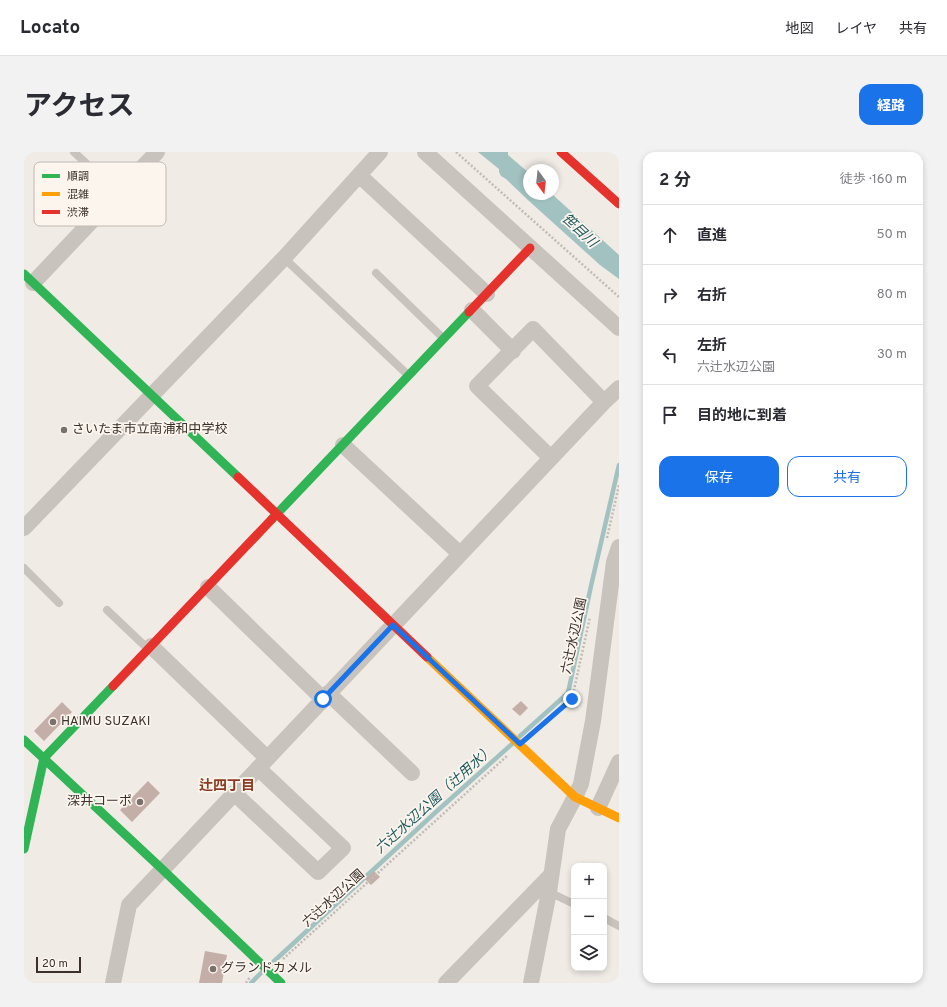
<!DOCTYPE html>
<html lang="ja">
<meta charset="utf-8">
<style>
:root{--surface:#fff;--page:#f2f2f3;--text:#2b2b33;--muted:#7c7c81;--line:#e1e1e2;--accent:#1a73e8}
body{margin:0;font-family:Overpass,"Noto Sans JP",sans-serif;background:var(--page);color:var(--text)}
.controls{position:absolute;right:12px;bottom:12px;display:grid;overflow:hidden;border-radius:8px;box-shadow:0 2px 6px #0003}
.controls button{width:36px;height:36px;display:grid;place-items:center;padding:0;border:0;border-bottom:1px solid var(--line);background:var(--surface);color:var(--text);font:20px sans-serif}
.compass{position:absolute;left:499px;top:12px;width:36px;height:36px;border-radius:50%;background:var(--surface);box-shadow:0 2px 6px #0003;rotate:165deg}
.scale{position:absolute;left:12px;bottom:10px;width:45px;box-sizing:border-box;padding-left:4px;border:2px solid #3b302b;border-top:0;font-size:11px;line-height:14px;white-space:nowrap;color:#3b302b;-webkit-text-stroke:3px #fbf5ee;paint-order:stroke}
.stop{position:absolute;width:12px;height:12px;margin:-9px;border:3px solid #1a73e8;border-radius:50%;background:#fff}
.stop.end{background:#1a73e8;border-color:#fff;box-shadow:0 1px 4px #0008}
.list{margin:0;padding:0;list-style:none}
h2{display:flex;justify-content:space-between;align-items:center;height:52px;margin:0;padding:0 16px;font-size:17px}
h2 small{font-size:13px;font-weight:400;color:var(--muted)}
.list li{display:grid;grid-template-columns:26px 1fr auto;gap:12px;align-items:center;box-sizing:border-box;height:60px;padding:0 16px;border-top:1px solid var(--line)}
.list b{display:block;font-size:15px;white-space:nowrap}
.list p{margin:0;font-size:13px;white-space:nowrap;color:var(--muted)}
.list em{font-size:13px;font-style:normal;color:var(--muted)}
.actions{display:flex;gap:8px;padding:12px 16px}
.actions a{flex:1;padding:9px 0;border:1px solid var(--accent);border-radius:12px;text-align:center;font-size:14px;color:var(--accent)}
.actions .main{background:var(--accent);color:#fff}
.icon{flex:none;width:22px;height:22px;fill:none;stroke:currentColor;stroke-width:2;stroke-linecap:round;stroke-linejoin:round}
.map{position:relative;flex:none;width:595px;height:831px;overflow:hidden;border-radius:12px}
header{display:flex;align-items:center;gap:24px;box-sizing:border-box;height:56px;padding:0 20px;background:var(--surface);border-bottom:1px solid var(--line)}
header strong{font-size:19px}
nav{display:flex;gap:22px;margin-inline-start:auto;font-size:14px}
.intro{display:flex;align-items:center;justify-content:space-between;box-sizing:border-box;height:96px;padding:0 24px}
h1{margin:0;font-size:28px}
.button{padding:10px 18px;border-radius:12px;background:var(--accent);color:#fff;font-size:14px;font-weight:700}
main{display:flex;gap:24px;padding:0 24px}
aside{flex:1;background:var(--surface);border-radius:12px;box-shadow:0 2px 6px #0003}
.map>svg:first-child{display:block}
.water{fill:#a1c2c1}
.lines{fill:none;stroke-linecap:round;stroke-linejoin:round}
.stream{stroke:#a1c2c1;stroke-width:4.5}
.building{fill:#c3afa7}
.path{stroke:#c2bbb6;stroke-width:2.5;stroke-dasharray:2 2;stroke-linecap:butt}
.lane{stroke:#c9c3be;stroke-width:8}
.street{stroke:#c9c3be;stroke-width:16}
.fast{stroke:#30b455;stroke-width:9}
.slow{stroke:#ff9f0a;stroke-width:9}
.jam{stroke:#e5322d;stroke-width:9}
.route{stroke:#1a73e8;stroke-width:5}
.poi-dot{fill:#7a716c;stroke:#fbf5ee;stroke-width:1.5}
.labels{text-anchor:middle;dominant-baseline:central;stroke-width:3.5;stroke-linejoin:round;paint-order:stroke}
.poi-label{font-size:13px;fill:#3b302b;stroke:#fbf5ee;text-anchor:start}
.street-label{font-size:13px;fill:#3b302b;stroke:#fbf5ee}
.water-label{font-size:14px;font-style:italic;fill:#1f5a5e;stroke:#fbf5ee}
.neighbourhood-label{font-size:14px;font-weight:bold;fill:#8c3b22;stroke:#fbf5ee}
.key{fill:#fbf5ee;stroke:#c1bab4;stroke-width:1}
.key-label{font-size:11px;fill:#3b302b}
</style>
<header>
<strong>Locato</strong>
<nav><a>地図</a><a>レイヤ</a><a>共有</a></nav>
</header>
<div class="intro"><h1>アクセス</h1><a class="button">経路</a></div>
<main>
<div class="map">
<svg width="595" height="831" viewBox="0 0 595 831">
<rect width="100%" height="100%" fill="#f0ebe5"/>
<path class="water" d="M 454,0 L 484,0 L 484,3 L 505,21 L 505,42 L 528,42 L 595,103 L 595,127 L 576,113 L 505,49 L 482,27 L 477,24 L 475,20 L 475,17 Z"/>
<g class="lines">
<path class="stream" d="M 496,584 L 544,541 L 567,434 L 595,313
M 247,812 L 413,659 L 488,592
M 227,831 L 238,820"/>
</g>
<path class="building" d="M 497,549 L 504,556 L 496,564 L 488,557 Z
M 38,550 L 48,560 L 20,589 L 10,579 Z
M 124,629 L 136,641 L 108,670 L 96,658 Z
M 350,719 L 356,725 L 347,733 L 341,727 Z
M 181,799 L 203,803 L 198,831 L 175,831 Z"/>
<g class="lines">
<path class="path" d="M 432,0 L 595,145
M 583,386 L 595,333
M 509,581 L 548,547 L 566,465
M 259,807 L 483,604
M 222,831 L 226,825"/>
<path class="lane" d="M 50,0 L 94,41
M 260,106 L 384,223
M 352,121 L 419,186
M 0,416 L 35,451
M 83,458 L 123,496
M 525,740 L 550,752
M 580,766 L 595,774"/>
<path class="street" d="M 401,0 L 595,176
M 335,23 L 463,142
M 9,131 L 133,0
M 448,158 L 489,199
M 319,293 L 436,402
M 527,306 L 453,234 L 509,177 L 580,250
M 0,376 L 260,106 L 356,0
M 184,435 L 299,547
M 127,494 L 243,606
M 304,541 L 388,621
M 210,641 L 294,720 L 319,696 L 234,616
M 574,656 L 595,610
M 89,831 L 105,753 L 580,250 L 595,236
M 422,831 L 527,723
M 507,831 L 525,740 L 534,677 L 551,645 L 557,632 L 569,569 L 590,410 L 595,395"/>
<path class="fast" d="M 0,122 L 214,325
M 248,367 L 445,160
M 0,588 L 138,717 L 257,831
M 0,697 L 20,606 L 89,534"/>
<path class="slow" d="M 403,505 L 551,645 L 595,666"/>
<path class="jam" d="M 537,0 L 595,52
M 445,160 L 506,96
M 214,325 L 403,505
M 89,534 L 248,367"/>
</g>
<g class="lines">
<path class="route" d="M 299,547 L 369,473 L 496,592 L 548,547"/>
</g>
<g class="poi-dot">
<circle cx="40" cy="278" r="4"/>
<circle cx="29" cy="570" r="4"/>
<circle cx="116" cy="650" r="4"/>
<circle cx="189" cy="817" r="4"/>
</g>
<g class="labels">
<g class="poi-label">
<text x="48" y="278">さいたま市立南浦和中学校</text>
<text x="37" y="570">HAIMU SUZAKI</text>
<text x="108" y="650" text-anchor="end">深井コーポ</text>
<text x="197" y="817">グランドカメル</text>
</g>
<g class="street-label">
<text transform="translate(551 484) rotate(-78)">六辻水辺公園</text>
<text transform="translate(310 747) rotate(-42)">六辻水辺公園</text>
</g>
<g class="water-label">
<text transform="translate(555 79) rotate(43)">笹目川</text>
<text transform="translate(411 648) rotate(-42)">六辻水辺公園（辻用水）</text>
</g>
<g class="neighbourhood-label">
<text x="203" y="634">辻四丁目</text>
</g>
</g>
<rect x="10" y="10" width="132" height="64" rx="6" class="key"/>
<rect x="18" y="22" width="18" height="4" fill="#30b455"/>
<rect x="18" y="40" width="18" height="4" fill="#ff9f0a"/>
<rect x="18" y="58" width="18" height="4" fill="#e5322d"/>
<g class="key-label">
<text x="43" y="28">順調</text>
<text x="43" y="46">混雑</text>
<text x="43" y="64">渋滞</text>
</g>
</svg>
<div class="controls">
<button>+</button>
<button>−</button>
<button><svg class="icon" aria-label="layers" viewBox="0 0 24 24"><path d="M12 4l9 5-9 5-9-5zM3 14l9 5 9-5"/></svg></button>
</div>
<svg class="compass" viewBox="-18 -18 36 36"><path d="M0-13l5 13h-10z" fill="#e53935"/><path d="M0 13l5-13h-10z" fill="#7c7c81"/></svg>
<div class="scale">20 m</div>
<div class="stop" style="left:299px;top:547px"></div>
<div class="stop end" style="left:548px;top:547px"></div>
</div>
<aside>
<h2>2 分<small>徒歩 · 160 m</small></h2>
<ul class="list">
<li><svg class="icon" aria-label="ahead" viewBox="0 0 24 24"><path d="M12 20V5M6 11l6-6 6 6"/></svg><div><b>直進</b></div><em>50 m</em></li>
<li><svg class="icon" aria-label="right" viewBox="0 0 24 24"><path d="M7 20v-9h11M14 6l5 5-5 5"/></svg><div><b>右折</b></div><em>80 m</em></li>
<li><svg class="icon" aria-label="left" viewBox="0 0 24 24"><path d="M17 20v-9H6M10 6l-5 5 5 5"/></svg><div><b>左折</b><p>六辻水辺公園</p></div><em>30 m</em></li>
<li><svg class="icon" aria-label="arrive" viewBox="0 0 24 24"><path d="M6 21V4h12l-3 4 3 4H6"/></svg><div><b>目的地に到着</b></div></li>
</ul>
<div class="actions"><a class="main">保存</a><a>共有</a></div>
</aside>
</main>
